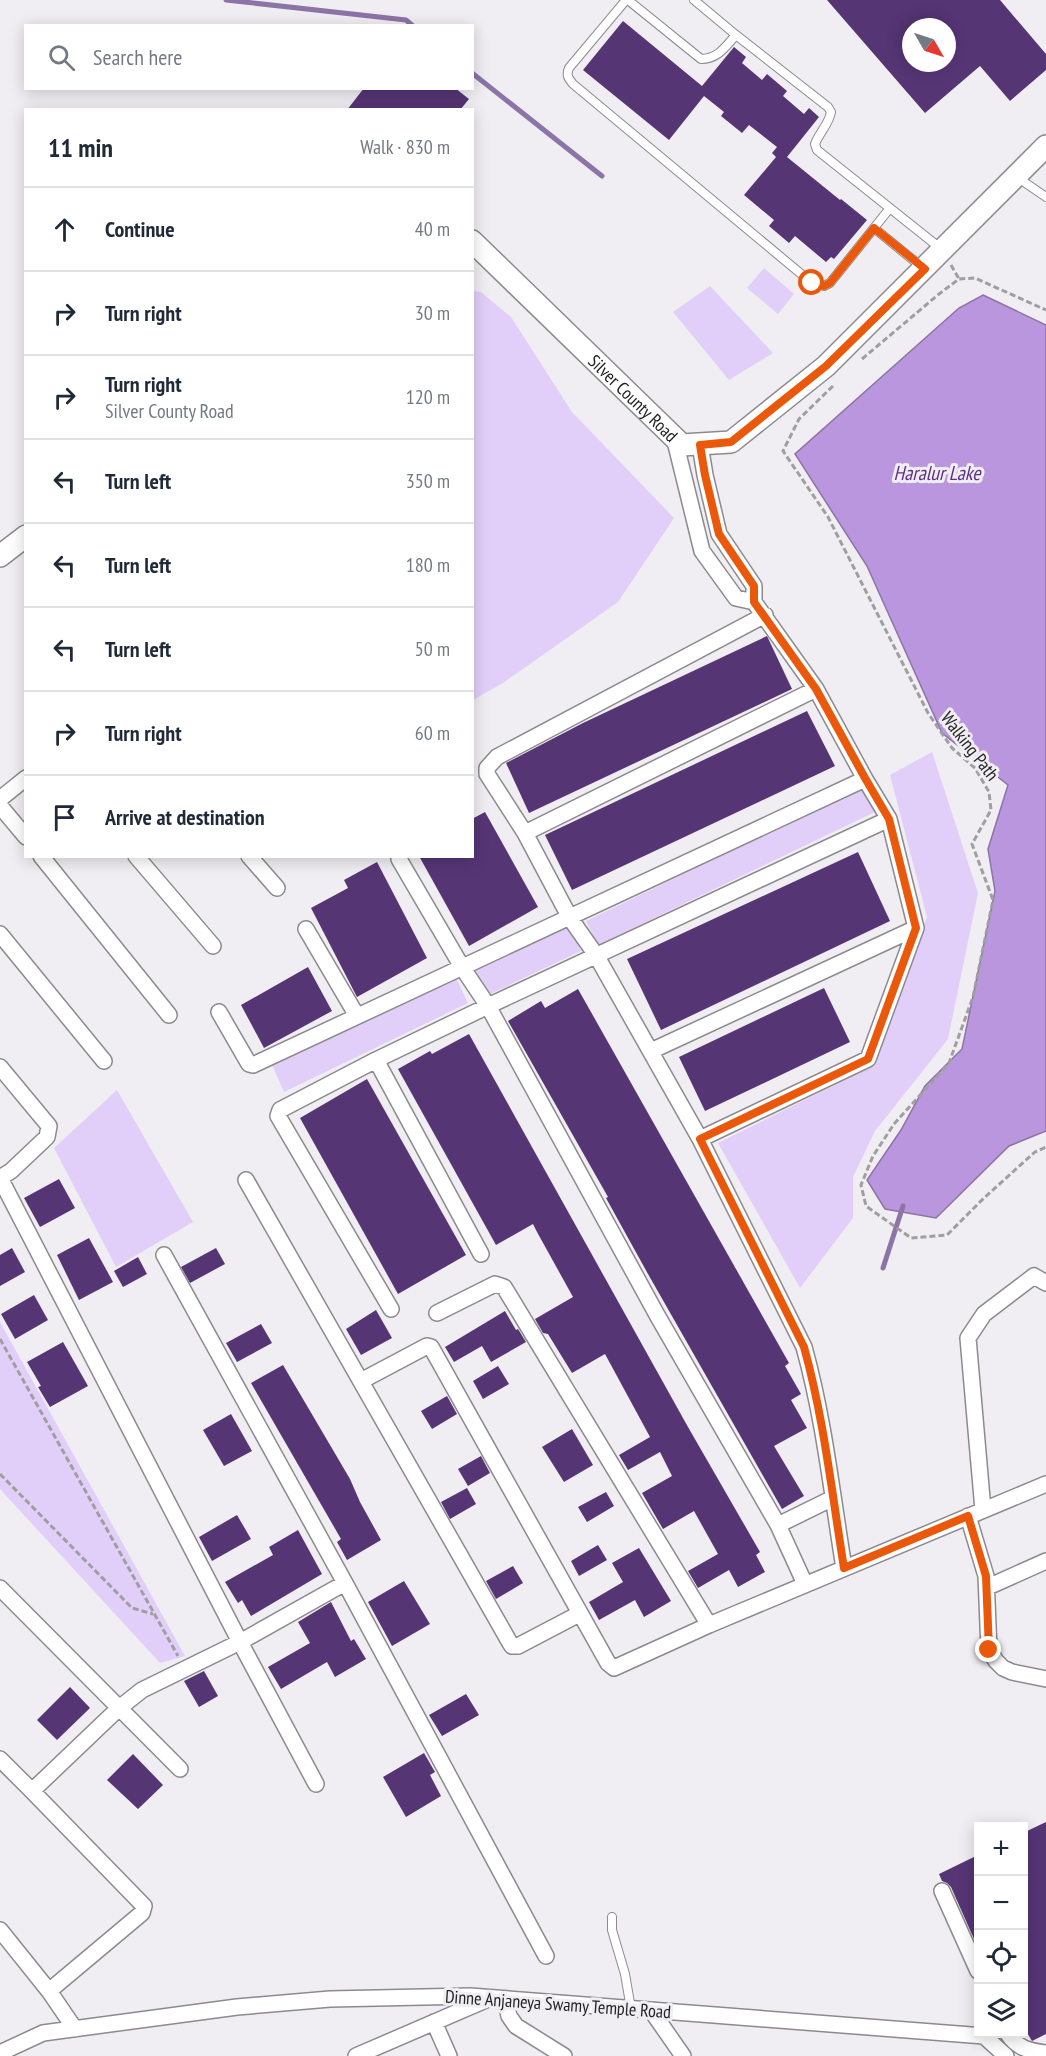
<!DOCTYPE html>
<meta charset="utf-8">
<style>
:root{--surface:#fff;--page:#f6f6f7;--text:#1f2937;--muted:#747a83;--line:#e0e1e3}
body{margin:0;font-family:"PT Sans Narrow",sans-serif;background:var(--page);color:var(--text)}
.controls{position:absolute;right:18px;bottom:18px;display:grid;overflow:hidden;border-radius:0px;box-shadow:0 3px 15px #0003}
.controls button{width:54px;height:54px;display:grid;place-items:center;padding:0;border:0;border-bottom:2px solid var(--line);background:var(--surface);color:var(--text);font:30px sans-serif}
.compass{position:absolute;left:902px;top:18px;width:54px;height:54px;border-radius:50%;background:var(--surface);box-shadow:0 3px 15px #0003;rotate:129deg}
.stop{position:absolute;width:18px;height:18px;margin:-14px;border:4px solid #ea580c;border-radius:50%;background:#fff}
.stop.end{background:#ea580c;border-color:#fff;box-shadow:0 2px 6px #0008}
.list{margin:0;padding:0;list-style:none}
h2{display:flex;justify-content:space-between;align-items:center;height:78px;margin:0;padding:0 24px;font-size:26px}
h2 small{font-size:20px;font-weight:400;color:var(--muted)}
.list li{display:grid;grid-template-columns:39px 1fr auto;gap:18px;align-items:center;box-sizing:border-box;height:84px;padding:0 24px;border-top:2px solid var(--line)}
.list b{display:block;font-size:22px;white-space:nowrap}
.list p{margin:0;font-size:20px;white-space:nowrap;color:var(--muted)}
.list em{font-size:20px;font-style:normal;color:var(--muted)}
.icon{flex:none;width:33px;height:33px;fill:none;stroke:currentColor;stroke-width:2;stroke-linecap:round;stroke-linejoin:round}
.map{position:relative;flex:none;width:1046px;height:2056px;overflow:hidden}
.search{position:absolute;background:var(--surface);box-shadow:0 3px 15px #0003;left:24px;top:24px;width:450px;height:66px;display:flex;align-items:center;gap:15px;box-sizing:border-box;padding:0 21px;border-radius:0px;color:var(--muted);font-size:22px}
.panel{position:absolute;background:var(--surface);box-shadow:0 3px 15px #0003;left:24px;top:108px;width:450px;height:750px;border-radius:0px}
.map>svg:first-child{display:block}
.green{fill:#e2cff9}
.water{fill:#b996dd;stroke:#8c74a6;stroke-width:1.5}
.lines{fill:none;stroke-linecap:round;stroke-linejoin:round}
.stream{stroke:#8c74a6;stroke-width:5}
.building{fill:#563575;fill-rule:evenodd}
.lane-casing{stroke:#8c8a8e;stroke-width:10}
.street-casing{stroke:#8c8a8e;stroke-width:18}
.secondary-casing{stroke:#8c8a8e;stroke-width:24}
.path{stroke:#9f9ea1;stroke-width:3;stroke-dasharray:6 3;stroke-linecap:butt}
.lane{stroke:#fff;stroke-width:8}
.street{stroke:#fff;stroke-width:15}
.secondary{stroke:#fff;stroke-width:21}
.route{stroke:#ea580c;stroke-width:8}
.labels{text-anchor:middle;dominant-baseline:central;stroke-width:6;stroke-linejoin:round;paint-order:stroke}
.street-label{font-size:18px;fill:#232324;stroke:#f0eef2}
.water-label{font-size:20px;font-style:italic;fill:#5f3185;stroke:#f0eef2}
</style>
<div class="map">
<svg width="1046" height="2056" viewBox="0 0 1046 2056">
<rect width="100%" height="100%" fill="#f0eef2"/>
<path class="green" d="M 764,268 L 794,294 L 778,314 L 747,288 Z
M 710,286 L 773,353 L 729,380 L 673,312 Z
M 473,291 L 481,292 L 511,317 L 572,412 L 674,518 L 618,602 L 503,683 L 473,700 Z
M 932,752 L 978,893 L 948,1039 L 875,1131 L 853,1177 L 853,1218 L 800,1288 L 718,1143 L 871,1067 L 927,917 L 890,775 Z
M 866,786 L 877,811 L 598,945 L 586,921 Z
M 569,926 L 581,951 L 486,996 L 475,971 Z
M 455,976 L 468,1003 L 284,1092 L 272,1065 Z
M 117,1090 L 193,1222 L 116,1267 L 54,1148 Z
M 0,1322 L 185,1656 L 160,1663 L 0,1489 Z"/>
<path class="water" d="M 983,295 L 1046,325 L 1046,1131 L 1009,1146 L 936,1218 L 885,1209 L 867,1180 L 901,1130 L 925,1086 L 962,1049 L 995,891 L 988,849 L 1008,785 L 942,733 L 867,566 L 795,454 L 959,308 Z"/>
<g class="lines">
<path class="stream" d="M 226,0 L 406,20 L 413,26
M 472,73 L 602,176
M 883,1268 L 903,1206"/>
</g>
<path class="building" d="M 827,0 L 1000,0 L 1046,54 L 1046,70 L 1010,101 L 980,66 L 925,113 ZM 911,27 L 947,27 L 947,63 L 911,63 Z
M 623,21 L 702,86 L 734,47 L 746,57 L 742,63 L 762,80 L 767,74 L 787,91 L 783,96 L 804,114 L 809,108 L 819,117 L 787,157 L 840,200 L 841,199 L 867,220 L 834,259 L 831,257 L 826,262 L 795,236 L 789,243 L 769,226 L 774,220 L 744,195 L 776,157 L 772,153 L 777,147 L 749,125 L 742,133 L 721,116 L 724,112 L 704,96 L 669,140 L 583,70 Z
M 364,88 L 455,88 L 469,99 L 460,110 L 347,110 Z
M 767,636 L 792,689 L 529,813 L 506,763 L 583,723 Z
M 807,711 L 835,766 L 572,890 L 545,835 Z
M 485,812 L 538,907 L 469,946 L 419,856 L 472,856 L 472,819 Z
M 858,852 L 890,921 L 661,1030 L 627,959 Z
M 377,862 L 427,958 L 357,997 L 311,908 L 348,888 L 344,880 Z
M 308,967 L 332,1011 L 264,1048 L 241,1005 Z
M 824,988 L 850,1042 L 705,1111 L 679,1057 Z
M 578,989 L 789,1363 L 785,1366 L 801,1394 L 791,1400 L 807,1428 L 774,1446 L 804,1496 L 782,1509 L 648,1274 L 606,1198 L 608,1197 L 508,1021 L 541,1001 L 545,1008 Z
M 469,1034 L 688,1427 L 760,1552 L 756,1555 L 765,1572 L 738,1587 L 729,1570 L 698,1588 L 688,1571 L 718,1554 L 694,1511 L 663,1529 L 642,1493 L 672,1476 L 660,1452 L 628,1470 L 619,1455 L 650,1437 L 605,1354 L 572,1373 L 548,1334 L 543,1333 L 535,1319 L 573,1297 L 537,1232 L 533,1224 L 496,1245 L 398,1069 L 430,1051 L 432,1054 Z
M 367,1079 L 466,1255 L 398,1294 L 300,1118 Z
M 59,1179 L 75,1208 L 40,1227 L 24,1198 Z
M 89,1238 L 113,1282 L 79,1300 L 57,1255 Z
M 12,1248 L 25,1272 L 0,1286 L 0,1255 Z
M 216,1248 L 225,1264 L 190,1283 L 181,1267 Z
M 138,1257 L 147,1274 L 123,1287 L 114,1271 Z
M 34,1295 L 48,1320 L 15,1339 L 1,1314 Z
M 376,1310 L 392,1338 L 361,1355 L 346,1329 Z
M 505,1311 L 516,1330 L 518,1329 L 526,1342 L 491,1362 L 482,1346 L 454,1362 L 445,1347 Z
M 261,1324 L 272,1343 L 237,1362 L 226,1343 Z
M 63,1342 L 88,1386 L 50,1407 L 38,1387 L 41,1386 L 27,1362 Z
M 283,1365 L 350,1479 L 360,1502 L 381,1540 L 347,1560 L 337,1542 L 341,1539 L 251,1383 Z
M 498,1366 L 509,1384 L 483,1399 L 473,1381 Z
M 447,1396 L 457,1414 L 432,1429 L 421,1411 Z
M 231,1414 L 252,1451 L 224,1466 L 203,1430 Z
M 572,1429 L 593,1465 L 564,1482 L 542,1447 Z
M 481,1456 L 490,1473 L 468,1486 L 458,1469 Z
M 467,1488 L 476,1504 L 450,1519 L 441,1502 Z
M 606,1492 L 614,1506 L 587,1522 L 578,1507 Z
M 237,1515 L 251,1539 L 212,1561 L 199,1537 Z
M 298,1530 L 322,1574 L 251,1616 L 242,1600 L 238,1603 L 225,1582 L 273,1555 L 269,1547 Z
M 598,1545 L 607,1560 L 579,1576 L 571,1561 Z
M 639,1548 L 671,1601 L 644,1617 L 635,1600 L 599,1620 L 589,1602 L 623,1582 L 612,1563 Z
M 513,1566 L 523,1583 L 496,1599 L 486,1581 Z
M 404,1581 L 430,1624 L 392,1646 L 368,1602 Z
M 331,1602 L 351,1641 L 354,1639 L 366,1659 L 335,1677 L 327,1662 L 281,1689 L 268,1667 L 310,1643 L 298,1622 Z
M 204,1671 L 218,1696 L 199,1707 L 184,1681 Z
M 70,1687 L 90,1708 L 57,1740 L 37,1720 Z
M 466,1694 L 479,1715 L 442,1736 L 429,1715 Z
M 424,1753 L 435,1772 L 430,1775 L 441,1796 L 406,1817 L 383,1777 Z
M 133,1754 L 163,1785 L 138,1809 L 107,1780 Z
M 1046,1822 L 1046,2034 L 1032,2041 L 1023,2026 L 1023,1833 Z
M 978,1855 L 978,1948 L 951,1887 L 947,1883 L 942,1881 L 939,1874 Z"/>
<g class="lines">
<defs>
<path id="lane" d="M 626,0 L 569,68 C 566,75 568,78 573,84 L 812,283 L 824,286 L 830,283 L 890,208
M 628,0 L 701,59 C 718,59 725,47 736,35
M 694,0 L 736,35 L 828,107 L 831,112 C 829,124 819,133 815,144 L 817,150 L 940,248
M 1017,177 L 1046,197
M 874,228 L 923,268
M 612,1917 L 612,1930 L 625,1974 L 631,2009"/>
<path id="street" d="M 674,437 L 702,551 L 736,598 L 754,602 L 816,689 L 865,779 L 889,819 L 916,928 L 868,1059 L 700,1139 L 596,955 L 570,918 L 525,833 L 487,774 L 487,768 L 497,757 L 765,615
M 700,445 L 705,475 L 719,534 L 754,586 L 754,602
M 0,799 L 26,778
M 0,806 L 26,837
M 525,833 L 816,689
M 41,856 L 169,1015
M 136,856 L 213,946
M 249,856 L 277,888
M 399,859 L 462,967 L 488,1006 L 657,1315 L 778,1525 L 805,1584
M 306,929 L 357,1016
M 0,934 L 104,1061
M 219,1012 L 249,1064 L 253,1065 L 865,779
M 651,1051 L 916,928
M 376,1060 L 481,1254
M 0,1067 L 49,1126 L 47,1137 L 11,1171 L 0,1178
M 700,1139 L 804,1347 C 824,1419 832,1494 844,1568
M 0,1178 L 240,1642 L 316,1784
M 246,1180 L 510,1643 L 512,1646 L 518,1646 L 579,1614
M 164,1255 L 345,1583 L 546,1956
M 391,1309 L 278,1116 L 280,1110 L 376,1060 L 488,1006 L 889,819
M 437,1313 L 495,1284 L 504,1287 L 709,1625
M 361,1381 L 427,1346 L 431,1347 L 608,1663 L 614,1668 L 709,1625 L 1046,1484
M 983,1510 L 968,1338 L 984,1314 L 1034,1276 L 1046,1283
M 968,1516 L 986,1576 L 989,1650 L 996,1661 L 1003,1668 L 1012,1672 L 1046,1679
M 778,1525 L 833,1498
M 988,1587 L 1046,1561
M 0,1588 L 180,1769
M 0,1759 L 32,1791
M 942,1891 L 978,1971
M 0,1930 L 49,1991 L 75,2029
M 49,1991 L 142,1913 L 144,1906 L 32,1791 L 118,1709 L 142,1690 L 240,1642 L 345,1583
M 505,1999 L 509,2016 L 516,2026 L 564,2056
M 651,2010 L 683,2056
M 434,2022 L 449,2056
M 1008,2034 C 1017,2048 1029,2051 1046,2053
M 0,2053 L 43,2033 L 237,2007 L 330,1999 L 470,1996 L 984,2036 L 1006,2056
M 356,2056 L 488,1999"/>
<g id="secondary">
<path id="s1" d="M 472,241 L 682,445 L 731,442 L 826,366 L 1046,146"/>
<path d="M 0,556 L 26,536"/>
</g>
</defs>
<use href="#lane" class="lane-casing"/>
<use href="#street" class="street-casing"/>
<use href="#secondary" class="secondary-casing"/>
<path class="path" d="M 951,265 L 959,279
M 862,359 L 939,294 L 959,279 L 975,278 L 1046,310
M 833,386 L 799,419 L 783,451 L 828,517 L 928,713 L 952,748 L 975,768 L 989,792 L 991,810 L 972,844 L 993,900 L 973,997 L 949,1063 L 894,1124 L 873,1156 L 861,1185 L 866,1206 L 911,1238 L 947,1235 L 985,1197 L 1035,1152 L 1046,1147
M 0,1339 L 178,1656
M 0,1474 L 132,1608 L 153,1614"/>
<use href="#lane" class="lane"/>
<use href="#street" class="street"/>
<use href="#secondary" class="secondary"/>
</g>
<g class="lines">
<path class="route" d="M 812,283 L 824,286 L 830,283 L 874,228 L 925,269 L 826,366 L 731,442 L 700,445 L 705,475 L 719,534 L 754,586 L 754,602 L 816,689 L 865,778 L 889,819 L 916,928 L 868,1059 L 700,1139 L 804,1347 C 824,1419 832,1494 844,1568 L 968,1516 L 986,1576 L 989,1650"/>
</g>
<g class="labels">
<g class="street-label">
<text stroke="none"><textPath href="#s1" startOffset="225">Silver County Road</textPath></text>
<text transform="translate(970 746) rotate(52)">Walking Path</text>
<text transform="translate(558 2004) rotate(4)">Dinne Anjaneya Swamy Temple Road</text>
</g>
<g class="water-label">
<text x="937" y="473">Haralur Lake</text>
</g>
</g>
</svg>
<div class="controls">
<button>+</button>
<button>−</button>
<button><svg class="icon" aria-label="locate" viewBox="0 0 24 24"><circle cx="12" cy="12" r="6"/><path d="M12 2v4M12 18v4M2 12h4M18 12h4"/></svg></button>
<button><svg class="icon" aria-label="layers" viewBox="0 0 24 24"><path d="M12 4l9 5-9 5-9-5zM3 14l9 5 9-5"/></svg></button>
</div>
<svg class="compass" viewBox="-18 -18 36 36"><path d="M0-13l5 13h-10z" fill="#e53935"/><path d="M0 13l5-13h-10z" fill="#747a83"/></svg>
<div class="stop" style="left:812px;top:283px"></div>
<div class="stop end" style="left:989px;top:1650px"></div>
<div class="search"><svg class="icon" aria-label="search" viewBox="0 0 24 24"><circle cx="10" cy="10" r="6"/><path d="M15 15l6 6"/></svg>Search here</div>
<section class="panel">
<h2>11 min<small>Walk · 830 m</small></h2>
<ul class="list">
<li><svg class="icon" aria-label="ahead" viewBox="0 0 24 24"><path d="M12 20V5M6 11l6-6 6 6"/></svg><div><b>Continue</b></div><em>40 m</em></li>
<li><svg class="icon" aria-label="right" viewBox="0 0 24 24"><path d="M7 20v-9h11M14 6l5 5-5 5"/></svg><div><b>Turn right</b></div><em>30 m</em></li>
<li><svg class="icon" aria-label="right" viewBox="0 0 24 24"><path d="M7 20v-9h11M14 6l5 5-5 5"/></svg><div><b>Turn right</b><p>Silver County Road</p></div><em>120 m</em></li>
<li><svg class="icon" aria-label="left" viewBox="0 0 24 24"><path d="M17 20v-9H6M10 6l-5 5 5 5"/></svg><div><b>Turn left</b></div><em>350 m</em></li>
<li><svg class="icon" aria-label="left" viewBox="0 0 24 24"><path d="M17 20v-9H6M10 6l-5 5 5 5"/></svg><div><b>Turn left</b></div><em>180 m</em></li>
<li><svg class="icon" aria-label="left" viewBox="0 0 24 24"><path d="M17 20v-9H6M10 6l-5 5 5 5"/></svg><div><b>Turn left</b></div><em>50 m</em></li>
<li><svg class="icon" aria-label="right" viewBox="0 0 24 24"><path d="M7 20v-9h11M14 6l5 5-5 5"/></svg><div><b>Turn right</b></div><em>60 m</em></li>
<li><svg class="icon" aria-label="arrive" viewBox="0 0 24 24"><path d="M6 21V4h12l-3 4 3 4H6"/></svg><div><b>Arrive at destination</b></div></li>
</ul>
</section>
</div>
